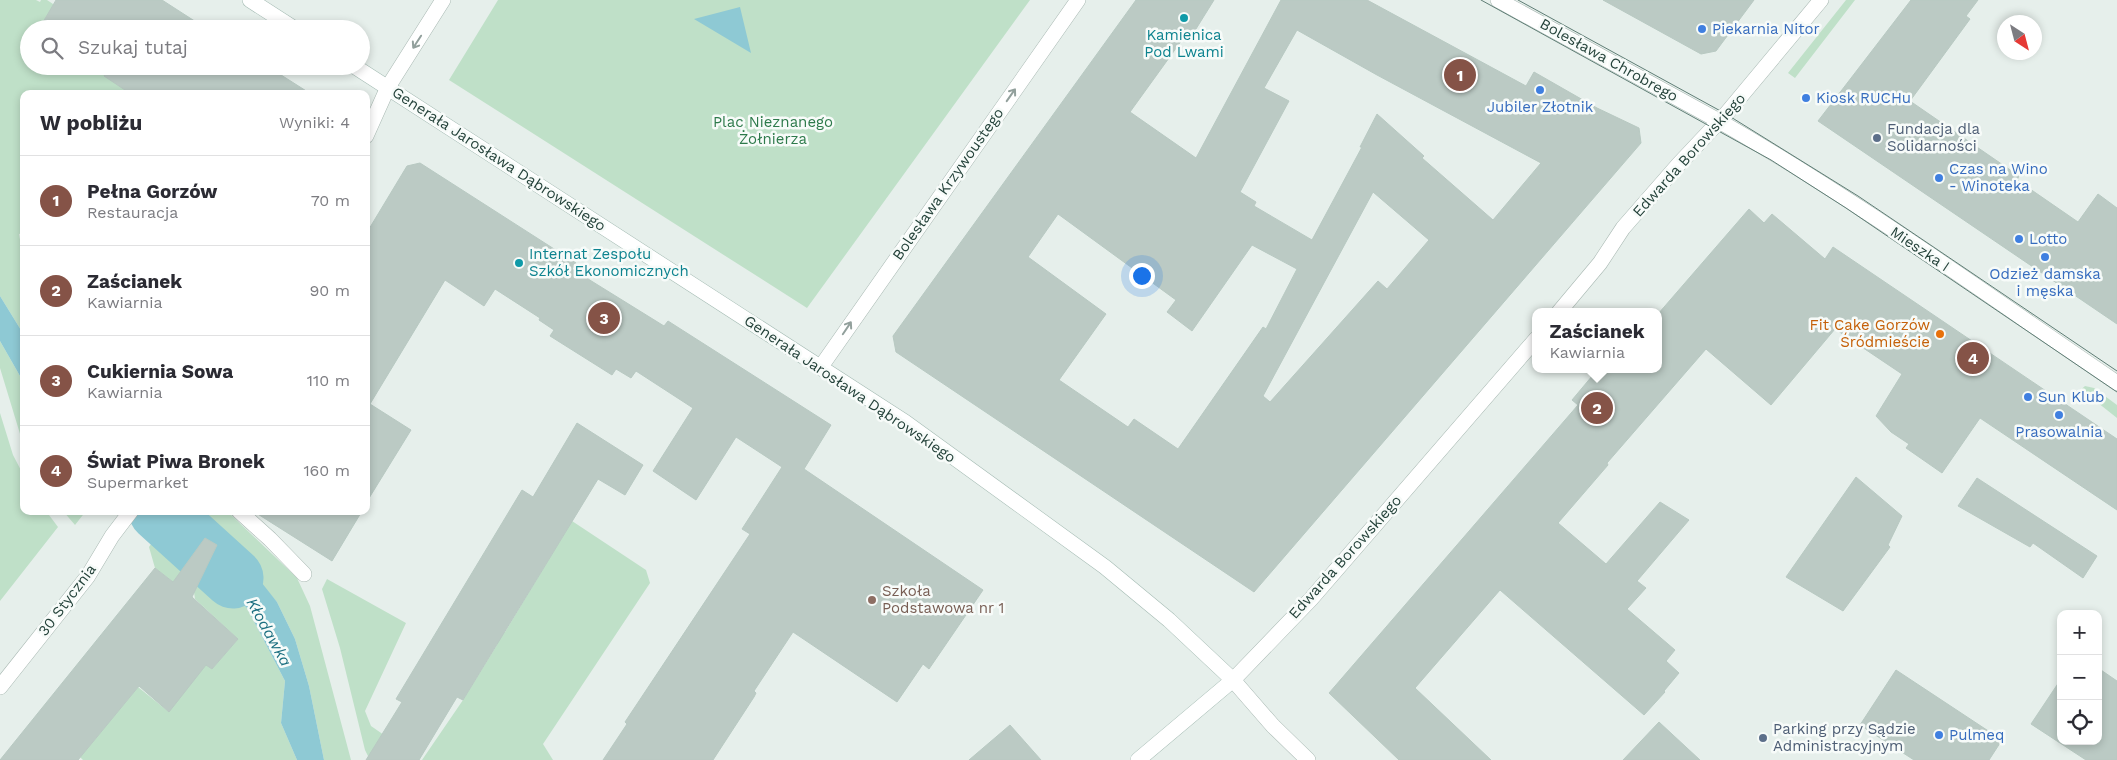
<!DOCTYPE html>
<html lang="pl">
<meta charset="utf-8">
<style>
:root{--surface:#fff;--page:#f2f2f3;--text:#2b2b33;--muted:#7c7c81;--line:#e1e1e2;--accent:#855347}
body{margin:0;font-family:"Work Sans",sans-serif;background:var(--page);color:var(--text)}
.controls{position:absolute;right:15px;bottom:15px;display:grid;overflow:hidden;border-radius:10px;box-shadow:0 2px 8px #0003}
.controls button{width:45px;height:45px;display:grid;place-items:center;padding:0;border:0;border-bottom:1px solid var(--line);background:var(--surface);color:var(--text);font:25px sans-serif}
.compass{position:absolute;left:1997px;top:15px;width:45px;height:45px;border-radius:50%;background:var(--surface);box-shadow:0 2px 8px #0003;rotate:144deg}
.you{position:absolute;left:1141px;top:275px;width:18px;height:18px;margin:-12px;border:4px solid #fff;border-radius:50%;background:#1a73e8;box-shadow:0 0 0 8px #1a73e833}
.badge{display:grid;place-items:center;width:32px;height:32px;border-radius:50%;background:var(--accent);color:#fff;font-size:16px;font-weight:700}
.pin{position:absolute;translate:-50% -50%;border:2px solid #fff;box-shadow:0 1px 5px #0006}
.popup{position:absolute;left:1532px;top:308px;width:130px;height:65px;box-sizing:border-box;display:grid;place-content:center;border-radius:10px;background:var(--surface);filter:drop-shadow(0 1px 4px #0005);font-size:16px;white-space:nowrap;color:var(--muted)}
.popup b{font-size:19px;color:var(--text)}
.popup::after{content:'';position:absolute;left:50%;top:100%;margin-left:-10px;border:10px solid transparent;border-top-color:var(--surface)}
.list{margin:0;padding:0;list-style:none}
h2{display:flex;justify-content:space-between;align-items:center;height:65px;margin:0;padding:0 20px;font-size:21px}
h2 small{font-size:16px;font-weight:400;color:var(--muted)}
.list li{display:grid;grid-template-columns:32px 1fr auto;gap:15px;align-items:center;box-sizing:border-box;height:90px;padding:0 20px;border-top:1px solid var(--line)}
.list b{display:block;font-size:19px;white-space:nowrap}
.list p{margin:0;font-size:16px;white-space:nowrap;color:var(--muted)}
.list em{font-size:16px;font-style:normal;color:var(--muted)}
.icon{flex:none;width:28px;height:28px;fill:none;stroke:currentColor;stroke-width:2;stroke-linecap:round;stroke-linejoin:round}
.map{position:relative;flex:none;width:2117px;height:760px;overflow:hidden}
.search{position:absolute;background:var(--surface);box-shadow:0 2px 8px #0003;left:20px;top:20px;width:350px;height:55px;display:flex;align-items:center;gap:12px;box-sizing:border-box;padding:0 18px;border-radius:28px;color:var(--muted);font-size:19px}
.panel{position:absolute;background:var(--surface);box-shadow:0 2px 8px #0003;left:20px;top:90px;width:350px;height:425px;border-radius:10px}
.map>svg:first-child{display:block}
.green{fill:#bfe0c8}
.water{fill:#8ec9d4}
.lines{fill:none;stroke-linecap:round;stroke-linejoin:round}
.river{stroke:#8ec9d4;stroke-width:61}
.building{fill:#bbcac4;stroke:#b8c9c2;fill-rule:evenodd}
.pedestrian-casing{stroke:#a8b8b2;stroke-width:16}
.minor-casing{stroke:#a8b8b2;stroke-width:16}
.tertiary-casing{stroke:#a8b8b2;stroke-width:16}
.secondary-casing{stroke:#a4bbb3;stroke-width:16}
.pedestrian{stroke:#fff;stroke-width:15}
.minor{stroke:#fff;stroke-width:15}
.tertiary{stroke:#fff;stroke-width:15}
.secondary{stroke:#fff;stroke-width:15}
.tram{stroke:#5f7d75;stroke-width:1}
.oneway{stroke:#92a09c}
.culture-dot{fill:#0f9aa8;stroke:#f7fbf9;stroke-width:2}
.shop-dot{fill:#3f7fe0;stroke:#f7fbf9;stroke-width:2}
.service-dot{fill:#5c6f8a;stroke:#f7fbf9;stroke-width:2}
.food-dot{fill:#e8710a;stroke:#f7fbf9;stroke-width:2}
.education-dot{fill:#8d6e63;stroke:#f7fbf9;stroke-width:2}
.labels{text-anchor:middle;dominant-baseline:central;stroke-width:5;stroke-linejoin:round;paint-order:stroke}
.shop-label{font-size:15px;fill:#366cbe;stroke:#f7fbf9;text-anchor:start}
.culture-label{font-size:15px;fill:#0d838f;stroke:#f7fbf9}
.street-label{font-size:15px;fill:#24423a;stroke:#f7fbf9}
.park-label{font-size:15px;fill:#2d7a4b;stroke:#f7fbf9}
.service-label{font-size:15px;fill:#4e5e75;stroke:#f7fbf9;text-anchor:start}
.food-label{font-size:15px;fill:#c56008;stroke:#f7fbf9;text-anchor:end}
.education-label{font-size:15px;fill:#785e54;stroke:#f7fbf9;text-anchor:start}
.water-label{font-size:16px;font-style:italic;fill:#1c6f80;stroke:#f7fbf9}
</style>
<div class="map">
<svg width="2117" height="760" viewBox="0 0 2117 760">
<rect width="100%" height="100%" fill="#e6efeb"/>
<path class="green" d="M 0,0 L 36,0 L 40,2 L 41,0 L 47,0 L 56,6 L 57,13 L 48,14 L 39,29 L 29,29 L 29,66 L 111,66 L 105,76 L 124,89 L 193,94 L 24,94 L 24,233 L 19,234 L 24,262 L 24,335 L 0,296 Z
M 498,0 L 1030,0 L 807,308 L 449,80 Z
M 1846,0 L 1855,0 L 1795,78 L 1788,73 Z
M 0,341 L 24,383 L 24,447 L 0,368 Z
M 2085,386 L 2094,388 L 2117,405 L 2117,418 L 2088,395 L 2083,401 L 2075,395 Z
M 0,413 L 13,455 L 24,476 L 24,511 L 46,511 L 58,527 L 0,601 Z
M 63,511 L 86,511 L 75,525 Z
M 180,511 L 227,511 L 297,578 L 310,606 L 351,760 L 324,760 L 309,686 L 295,639 L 277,602 L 228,546 Z
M 572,521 L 646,570 L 650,583 L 543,744 L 553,760 L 422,760 L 463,700 L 497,645 L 501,630 L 505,632 Z
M 159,533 L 247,608 L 285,681 L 281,723 L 297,760 L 83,760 L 80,757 L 138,687 L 169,712 L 185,648 L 212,669 L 238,639 L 195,599 L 194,592 L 173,582 L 155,568 L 149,547 Z
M 327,579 L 406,623 L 365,711 L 371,726 L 420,760 L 370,760 L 365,750 L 340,648 L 322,589 Z"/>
<path class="water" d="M 740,7 L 751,53 L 694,19 Z
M 0,296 L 24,335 L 24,383 L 0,341 Z
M 177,511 L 180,511 L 243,559 L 277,602 L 295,639 L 309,686 L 324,760 L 297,760 L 281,723 L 285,681 L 247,608 L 159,533 Z"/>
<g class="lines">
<path class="river" d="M 159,511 L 233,578"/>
</g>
<path class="building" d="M 56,0 L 162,0 L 207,29 L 39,29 Z
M 1136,0 L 1214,0 L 1191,37 L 1187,33 L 1130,112 L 1196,158 L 1281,0 L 1367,0 L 1526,86 L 1534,72 L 1597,108 L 1639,128 L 1641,143 L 1254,592 L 896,352 L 893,336 ZM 1297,30 L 1377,75 L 1541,163 L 1493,220 L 1422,158 L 1424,156 L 1377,114 L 1360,147 L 1362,147 L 1312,240 L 1254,206 L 1256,202 L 1240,192 L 1289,101 L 1264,88 ZM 1373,192 L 1429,240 L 1387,289 L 1378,281 L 1270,402 L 1263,396 ZM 1058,214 L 1176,300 L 1167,312 L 1192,331 L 1252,245 L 1297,269 L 1266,329 L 1263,327 L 1178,449 L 1134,419 L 1128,427 L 1059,380 L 1106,314 L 1028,257 Z
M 1603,0 L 1754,0 L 1716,51 L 1701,54 Z
M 1911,0 L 1978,0 L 1966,16 L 1970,19 L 1910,101 L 2019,176 L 2017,180 L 2078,222 L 2098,194 L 2117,208 L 2117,324 L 1818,121 Z
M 111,66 L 267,66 L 311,94 L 131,94 L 104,76 Z
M 420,163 L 576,263 L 572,269 L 664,326 L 668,321 L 831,425 L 804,469 L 983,590 L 929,669 L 923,664 L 897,702 L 793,632 L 754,691 L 756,693 L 754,697 L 713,760 L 603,760 L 627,724 L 625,722 L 750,534 L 742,529 L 782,467 L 736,437 L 696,500 L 653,471 L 693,408 L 636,371 L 631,378 L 616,369 L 612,375 L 550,336 L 554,330 L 539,320 L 540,318 L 495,289 L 484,306 L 445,280 L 370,404 L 411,430 L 366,503 L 366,234 L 407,166 Z
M 1749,209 L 1764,223 L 1772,214 L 1825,259 L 1833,247 L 2117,439 L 2117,510 L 1980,418 L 1942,473 L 1906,448 L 1909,444 L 1891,432 L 1876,416 L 1902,374 L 1835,329 L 1771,405 L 1706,349 L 1607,463 L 1608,465 L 1558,523 L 1606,564 L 1660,502 L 1689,520 L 1637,581 L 1646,588 L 1627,609 L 1675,650 L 1666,661 L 1679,673 L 1664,691 L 1665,692 L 1644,715 L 1500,590 L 1415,688 L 1491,760 L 1399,760 L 1329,693 L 1578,405 L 1572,400 L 1598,369 L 1658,369 L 1658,314 Z
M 577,423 L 643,465 L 625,495 L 598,479 L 463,700 L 457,697 L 419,760 L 366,760 L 402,702 L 396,699 L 522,490 L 533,497 Z
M 1856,477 L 1902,516 L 1888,545 L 1890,547 L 1843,611 L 1786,577 Z
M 1977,478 L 2097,556 L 2083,578 L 2033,543 L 2030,547 L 1958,506 Z
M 253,511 L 362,511 L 332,561 Z
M 205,538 L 217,545 L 192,597 L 238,639 L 212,669 L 206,665 L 169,712 L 139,686 L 78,760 L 0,760 L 155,568 L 173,582 Z
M 2098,668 L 2117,681 L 2117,760 L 2086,760 L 2031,724 L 2061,679 L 2061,741 L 2098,741 Z
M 1896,670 L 2002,740 L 1989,760 L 1914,760 L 1860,725 Z
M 1659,722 L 1700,760 L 1623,760 Z
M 1010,725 L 1041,760 L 969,760 Z"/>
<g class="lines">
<defs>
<path id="pedestrian" d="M 1498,0 L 1719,121
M 239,511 L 270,539 L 304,574"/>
<path id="minor" d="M 388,87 L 443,0
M 1719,121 C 1857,200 1986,294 2117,383
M 1559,312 L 1600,263 L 1623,228 L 1678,165 L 1726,114 L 1821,0
M 820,368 L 1078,0
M 1308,760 L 1273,726 L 1233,680 L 1311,599 L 1536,339"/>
<path id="tertiary" d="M 366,136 L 388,87
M 0,687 L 88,576 L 112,536 L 131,511"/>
<path id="secondary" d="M 250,0 L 295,29
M 354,66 L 905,422 L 1105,567 L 1169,620 L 1233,680 L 1138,760"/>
</defs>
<use href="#pedestrian" class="pedestrian-casing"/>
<use href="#minor" class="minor-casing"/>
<use href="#tertiary" class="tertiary-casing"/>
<use href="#secondary" class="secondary-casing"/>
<use href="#pedestrian" class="pedestrian"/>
<use href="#minor" class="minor"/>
<use href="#tertiary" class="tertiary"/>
<use href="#secondary" class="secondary"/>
<path class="tram" d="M 1481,0 L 1771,160 L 1846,208 L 2117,392
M 1518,0 L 1726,114 L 1858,196 L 2117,371"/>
</g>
<defs><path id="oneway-shaft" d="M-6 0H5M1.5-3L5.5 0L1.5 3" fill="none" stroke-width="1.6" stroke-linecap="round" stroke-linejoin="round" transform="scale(1.25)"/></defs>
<g class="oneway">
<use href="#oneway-shaft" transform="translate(417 42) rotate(123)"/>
<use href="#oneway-shaft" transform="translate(1011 95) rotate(-55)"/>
<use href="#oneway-shaft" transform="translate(847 328) rotate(-56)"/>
</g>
<g class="culture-dot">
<circle cx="1184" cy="18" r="5"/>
<circle cx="519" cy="263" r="5"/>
</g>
<g class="shop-dot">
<circle cx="1702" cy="29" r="5"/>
<circle cx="1540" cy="90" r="5"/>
<circle cx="1806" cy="98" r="5"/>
<circle cx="1939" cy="178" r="5"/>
<circle cx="2019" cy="239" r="5"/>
<circle cx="2045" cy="257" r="5"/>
<circle cx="2028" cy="397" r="5"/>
<circle cx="2059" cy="415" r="5"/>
<circle cx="1939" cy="735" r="5"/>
</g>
<g class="service-dot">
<circle cx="1877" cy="138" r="5"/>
<circle cx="1763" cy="738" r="5"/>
</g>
<circle class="food-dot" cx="1940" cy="334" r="5"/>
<circle class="education-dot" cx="872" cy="600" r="5"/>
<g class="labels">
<g class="shop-label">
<text x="1712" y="29">Piekarnia Nitor</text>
<text x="1816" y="98">Kiosk RUCHu</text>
<text x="1540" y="107" text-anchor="middle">Jubiler Złotnik</text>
<text x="1949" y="169">Czas na Wino<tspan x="1949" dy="17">- Winoteka</tspan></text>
<text x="2029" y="239">Lotto</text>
<text x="2045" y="274" text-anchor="middle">Odzież damska<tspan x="2045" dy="17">i męska</tspan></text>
<text x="2038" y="397">Sun Klub</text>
<text x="2059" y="432" text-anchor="middle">Prasowalnia</text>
<text x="1949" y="735">Pulmeq</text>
</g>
<g class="culture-label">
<text x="1184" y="35">Kamienica<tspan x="1184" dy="17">Pod Lwami</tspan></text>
<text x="529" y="254" text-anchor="start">Internat Zespołu<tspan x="529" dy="17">Szkół Ekonomicznych</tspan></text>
</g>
<g class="street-label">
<text transform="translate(1609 60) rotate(29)">Bolesława Chrobrego</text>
<text transform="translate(1689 155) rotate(-48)">Edwarda Borowskiego</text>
<text transform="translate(499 159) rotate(33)">Generała Jarosława Dąbrowskiego</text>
<text transform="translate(948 184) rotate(-55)">Bolesława Krzywoustego</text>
<text transform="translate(1920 249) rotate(34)">Mieszka I</text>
<text transform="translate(850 389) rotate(34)">Generała Jarosława Dąbrowskiego</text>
<text transform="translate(1345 557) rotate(-48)">Edwarda Borowskiego</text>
<text transform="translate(67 600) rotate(-53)">30 Stycznia</text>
</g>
<g class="park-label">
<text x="773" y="122">Plac Nieznanego<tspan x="773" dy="17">Żołnierza</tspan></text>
</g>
<g class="service-label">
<text x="1887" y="129">Fundacja dla<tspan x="1887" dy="17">Solidarności</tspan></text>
<text x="1773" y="729">Parking przy Sądzie<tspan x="1773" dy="17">Administracyjnym</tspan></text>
</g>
<g class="food-label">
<text x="1930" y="325">Fit Cake Gorzów<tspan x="1930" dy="17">Śródmieście</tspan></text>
</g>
<g class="education-label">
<text x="882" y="591">Szkoła<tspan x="882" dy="17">Podstawowa nr 1</tspan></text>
</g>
<g class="water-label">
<text transform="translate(269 632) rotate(61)">Kłodawka</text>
</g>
</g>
</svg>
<div class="controls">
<button>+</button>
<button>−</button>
<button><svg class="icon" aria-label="locate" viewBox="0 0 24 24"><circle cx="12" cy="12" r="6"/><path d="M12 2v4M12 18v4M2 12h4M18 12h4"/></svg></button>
</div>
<svg class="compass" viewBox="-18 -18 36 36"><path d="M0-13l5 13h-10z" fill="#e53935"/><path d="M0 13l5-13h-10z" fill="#7c7c81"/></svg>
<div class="you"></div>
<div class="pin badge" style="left:1460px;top:75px">1</div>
<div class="pin badge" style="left:1597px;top:408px">2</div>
<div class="popup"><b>Zaścianek</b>Kawiarnia</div>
<div class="pin badge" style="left:604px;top:318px">3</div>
<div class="pin badge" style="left:1973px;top:358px">4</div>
<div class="search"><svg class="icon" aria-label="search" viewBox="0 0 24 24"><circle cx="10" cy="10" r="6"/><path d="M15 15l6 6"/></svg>Szukaj tutaj</div>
<section class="panel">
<h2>W pobliżu<small>Wyniki: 4</small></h2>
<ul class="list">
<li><span class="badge">1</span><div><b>Pełna Gorzów</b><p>Restauracja</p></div><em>70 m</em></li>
<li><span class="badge">2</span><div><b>Zaścianek</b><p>Kawiarnia</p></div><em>90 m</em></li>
<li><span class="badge">3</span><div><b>Cukiernia Sowa</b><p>Kawiarnia</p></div><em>110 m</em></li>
<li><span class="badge">4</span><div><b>Świat Piwa Bronek</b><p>Supermarket</p></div><em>160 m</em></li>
</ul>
</section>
</div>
